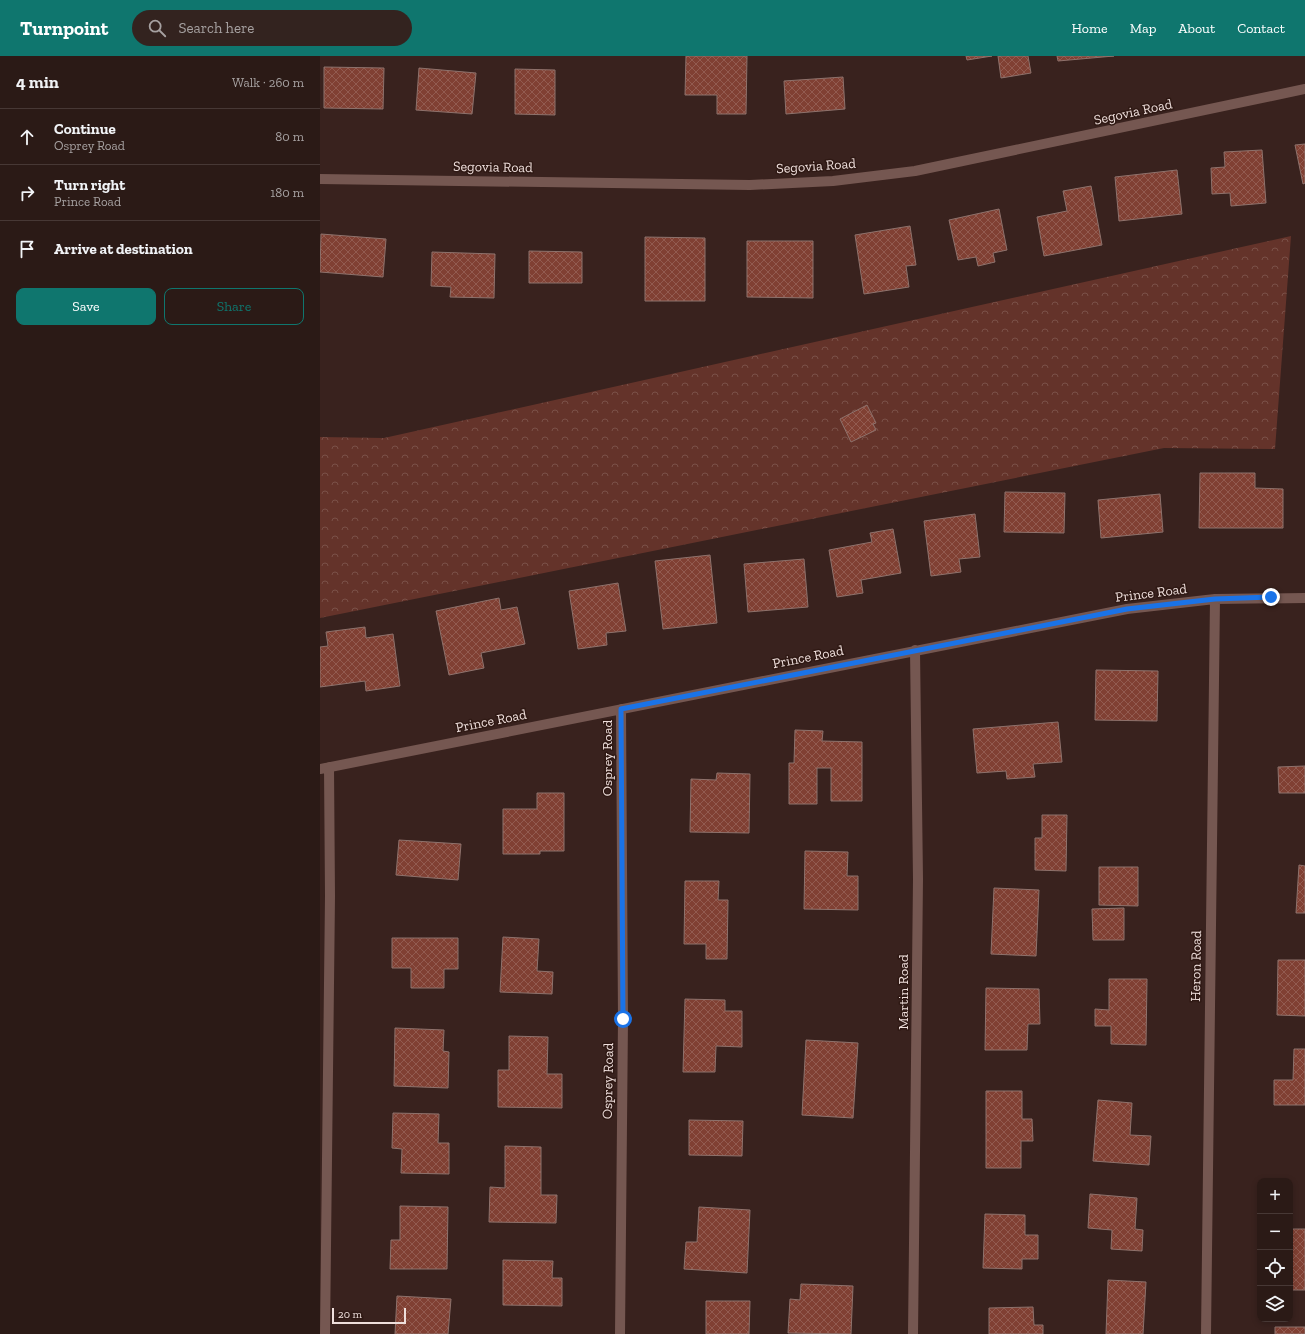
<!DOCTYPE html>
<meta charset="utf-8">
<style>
:root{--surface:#2b1a16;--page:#33231f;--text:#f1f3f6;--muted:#a6a1a1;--line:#473835;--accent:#0f766e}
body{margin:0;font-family:"Zilla Slab",serif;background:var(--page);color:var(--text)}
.controls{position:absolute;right:12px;bottom:12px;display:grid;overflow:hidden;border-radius:8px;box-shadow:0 2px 6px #0003}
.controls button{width:36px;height:36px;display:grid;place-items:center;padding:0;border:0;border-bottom:1px solid var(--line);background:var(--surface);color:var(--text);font:20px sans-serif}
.scale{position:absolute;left:12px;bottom:10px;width:74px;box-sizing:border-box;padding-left:4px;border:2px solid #efdfdc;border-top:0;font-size:11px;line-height:14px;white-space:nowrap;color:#efdfdc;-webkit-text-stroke:3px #2f1914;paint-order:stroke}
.stop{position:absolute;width:12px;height:12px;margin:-9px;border:3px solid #1a73e8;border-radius:50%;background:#fff}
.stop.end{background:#1a73e8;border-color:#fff;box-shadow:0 1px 4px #0008}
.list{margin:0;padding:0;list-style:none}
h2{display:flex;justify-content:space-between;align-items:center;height:52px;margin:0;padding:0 16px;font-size:17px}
h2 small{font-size:13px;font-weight:400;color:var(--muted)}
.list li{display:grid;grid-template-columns:26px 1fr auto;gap:12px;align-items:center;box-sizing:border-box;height:56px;padding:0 16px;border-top:1px solid var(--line)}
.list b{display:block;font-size:15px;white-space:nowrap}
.list p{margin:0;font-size:13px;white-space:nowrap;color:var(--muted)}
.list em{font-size:13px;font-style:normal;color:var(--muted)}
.actions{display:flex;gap:8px;padding:12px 16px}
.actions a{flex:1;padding:9px 0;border:1px solid var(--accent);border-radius:8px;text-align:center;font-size:14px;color:var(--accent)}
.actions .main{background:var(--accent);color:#fff}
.icon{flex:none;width:22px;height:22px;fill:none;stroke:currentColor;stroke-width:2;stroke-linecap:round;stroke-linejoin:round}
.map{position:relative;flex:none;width:985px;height:1278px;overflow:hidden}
header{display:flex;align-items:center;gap:24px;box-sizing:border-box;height:56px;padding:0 20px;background:var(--accent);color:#fff}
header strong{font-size:19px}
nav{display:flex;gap:22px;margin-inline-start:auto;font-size:14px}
.search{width:280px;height:36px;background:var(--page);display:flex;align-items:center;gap:10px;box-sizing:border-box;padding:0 14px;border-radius:22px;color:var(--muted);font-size:15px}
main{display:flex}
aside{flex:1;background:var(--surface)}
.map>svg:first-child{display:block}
.forest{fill:url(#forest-crowns)}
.building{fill:url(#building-cross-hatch);stroke:#8e726c}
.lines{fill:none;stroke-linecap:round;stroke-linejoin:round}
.minor{stroke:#755751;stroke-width:10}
.route{stroke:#1a73e8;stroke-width:5}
.labels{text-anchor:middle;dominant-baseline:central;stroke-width:3;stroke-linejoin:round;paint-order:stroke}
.street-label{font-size:14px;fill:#efdfdc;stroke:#2f1914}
</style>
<header>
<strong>Turnpoint</strong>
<div class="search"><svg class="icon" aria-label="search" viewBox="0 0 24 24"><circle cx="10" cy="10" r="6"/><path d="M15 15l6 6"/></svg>Search here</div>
<nav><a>Home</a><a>Map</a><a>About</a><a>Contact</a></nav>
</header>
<main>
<aside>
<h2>4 min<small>Walk · 260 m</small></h2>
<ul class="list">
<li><svg class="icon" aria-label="ahead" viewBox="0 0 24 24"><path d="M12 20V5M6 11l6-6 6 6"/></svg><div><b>Continue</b><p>Osprey Road</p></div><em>80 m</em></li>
<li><svg class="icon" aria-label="right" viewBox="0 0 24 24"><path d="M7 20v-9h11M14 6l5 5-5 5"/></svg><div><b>Turn right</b><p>Prince Road</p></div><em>180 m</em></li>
<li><svg class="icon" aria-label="arrive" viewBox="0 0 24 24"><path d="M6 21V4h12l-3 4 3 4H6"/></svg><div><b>Arrive at destination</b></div></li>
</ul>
<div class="actions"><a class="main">Save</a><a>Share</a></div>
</aside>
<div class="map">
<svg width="985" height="1278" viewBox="0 0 985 1278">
<defs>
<pattern id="forest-crowns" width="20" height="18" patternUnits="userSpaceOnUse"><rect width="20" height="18" fill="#64332a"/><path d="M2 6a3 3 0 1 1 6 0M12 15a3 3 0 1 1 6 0" fill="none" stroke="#7a5048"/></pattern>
<pattern id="building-cross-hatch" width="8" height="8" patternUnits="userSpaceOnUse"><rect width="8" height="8" fill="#804033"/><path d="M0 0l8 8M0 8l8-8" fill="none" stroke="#925b50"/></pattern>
</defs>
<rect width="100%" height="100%" fill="#39221e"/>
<path class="forest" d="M 971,180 L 955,393 L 844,392 L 0,562 L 0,381 L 64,382 Z"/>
<path class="building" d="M 366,0 L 427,0 L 426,58 L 397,58 L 397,39 L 365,39 Z
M 646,0 L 672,0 L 647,4 Z
M 678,0 L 708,0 L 711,17 L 681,22 Z
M 737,0 L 794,0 L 738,5 Z
M 4,11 L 64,12 L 63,53 L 4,52 Z
M 99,12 L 156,17 L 152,58 L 96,54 Z
M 195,13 L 235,14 L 235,59 L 195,58 Z
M 523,21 L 525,53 L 466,58 L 464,25 Z
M 985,88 L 985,127 L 983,128 L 975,89 Z
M 942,94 L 946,147 L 911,150 L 910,137 L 892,138 L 891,112 L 905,111 L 904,96 Z
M 857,114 L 862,158 L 799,165 L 795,121 Z
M 771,130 L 782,189 L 724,200 L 717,161 L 747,155 L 743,135 Z
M 679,153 L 687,194 L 673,197 L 675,206 L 658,210 L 656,201 L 638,204 L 629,164 Z
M 590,170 L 596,209 L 586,210 L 589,231 L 544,238 L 535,179 Z
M 1,178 L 66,183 L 63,221 L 0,216 Z
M 325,181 L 385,182 L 385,245 L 325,245 Z
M 427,185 L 493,185 L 493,242 L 427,241 Z
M 209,195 L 262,196 L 262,227 L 209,227 Z
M 112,196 L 175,198 L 174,242 L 130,241 L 131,231 L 111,230 Z
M 547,349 L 556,367 L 553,368 L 556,374 L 531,386 L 520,363 Z
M 880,417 L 935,417 L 935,432 L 963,433 L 963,472 L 879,472 Z
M 685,436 L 745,437 L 744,477 L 684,476 Z
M 840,438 L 843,476 L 781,482 L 778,444 Z
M 655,458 L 660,501 L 639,503 L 641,516 L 611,520 L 604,465 Z
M 573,473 L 581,517 L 541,524 L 543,537 L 517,541 L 509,494 L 552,486 L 550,477 Z
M 390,499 L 397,567 L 343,573 L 335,505 Z
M 484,503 L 488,551 L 428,556 L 424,508 Z
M 298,527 L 306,575 L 286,577 L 287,589 L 258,593 L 249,535 Z
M 179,542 L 181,554 L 197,551 L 205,588 L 161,597 L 164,612 L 129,619 L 116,555 Z
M 45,571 L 46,582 L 73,578 L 80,630 L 46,635 L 45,625 L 0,631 L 0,591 L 8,590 L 6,576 Z
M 776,614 L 838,615 L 837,665 L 775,664 Z
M 738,666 L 742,706 L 713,708 L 715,721 L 687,723 L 686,715 L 657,717 L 653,673 Z
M 475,674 L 503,675 L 502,685 L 542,686 L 542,745 L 511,745 L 511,712 L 497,712 L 497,748 L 469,748 L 469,707 L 474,707 Z
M 985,710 L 985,737 L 959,737 L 958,711 Z
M 397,717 L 430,718 L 429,777 L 370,776 L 371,723 L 396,724 Z
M 217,737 L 244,737 L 244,795 L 220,795 L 220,798 L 183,798 L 183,753 L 217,753 Z
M 722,759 L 747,759 L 746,815 L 715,814 L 715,782 L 722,782 Z
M 79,784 L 141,788 L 138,824 L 76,819 Z
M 485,795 L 528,796 L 527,820 L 538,820 L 538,854 L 484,853 Z
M 979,809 L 985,810 L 985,857 L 976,857 Z
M 779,811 L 818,811 L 818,850 L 779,849 Z
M 365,825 L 399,825 L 398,844 L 408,844 L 407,903 L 386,903 L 386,888 L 364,888 Z
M 674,832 L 719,834 L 716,900 L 671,898 Z
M 804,852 L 804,884 L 773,884 L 772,853 Z
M 183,881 L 219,883 L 217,915 L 233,916 L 232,938 L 180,936 Z
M 72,882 L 138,882 L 138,913 L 124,913 L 124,932 L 91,932 L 91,912 L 72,912 Z
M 958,904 L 985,904 L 985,960 L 957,959 Z
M 789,923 L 827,923 L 826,989 L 791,988 L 791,970 L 775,970 L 775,953 L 789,954 Z
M 666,932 L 719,933 L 720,968 L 708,968 L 707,994 L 665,994 Z
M 365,943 L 405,944 L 405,955 L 422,955 L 422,991 L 396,990 L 395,1016 L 363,1016 Z
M 75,972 L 124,974 L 123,995 L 129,996 L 128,1032 L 74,1030 Z
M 189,980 L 228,981 L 227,1018 L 242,1018 L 242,1052 L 178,1051 L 178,1014 L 189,1014 Z
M 486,984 L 538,987 L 533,1062 L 482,1059 Z
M 974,993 L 985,993 L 985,1049 L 954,1049 L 954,1024 L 973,1024 Z
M 666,1035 L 702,1035 L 702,1063 L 712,1063 L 713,1085 L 701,1085 L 701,1112 L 666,1112 Z
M 778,1044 L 812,1047 L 810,1079 L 831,1080 L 829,1109 L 773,1105 Z
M 73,1057 L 119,1058 L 118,1087 L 129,1087 L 129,1118 L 81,1117 L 82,1093 L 72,1092 Z
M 369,1064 L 423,1065 L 422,1100 L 369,1099 Z
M 185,1090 L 221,1091 L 221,1139 L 237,1139 L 236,1167 L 169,1166 L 170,1131 L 185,1132 Z
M 770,1138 L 817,1142 L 815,1173 L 823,1174 L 822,1195 L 791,1193 L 792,1174 L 768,1172 Z
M 80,1150 L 128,1151 L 127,1213 L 70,1213 L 71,1184 L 80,1184 Z
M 379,1151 L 430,1154 L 427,1217 L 364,1213 L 366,1186 L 377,1186 Z
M 665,1158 L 705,1159 L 705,1179 L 718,1179 L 718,1203 L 702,1203 L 702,1213 L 663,1212 Z
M 970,1173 L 985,1173 L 985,1234 L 970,1234 Z
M 183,1204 L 233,1205 L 232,1222 L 242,1222 L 242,1250 L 183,1249 Z
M 788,1224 L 826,1226 L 823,1278 L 786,1278 Z
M 481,1228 L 533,1230 L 531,1278 L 468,1277 L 470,1243 L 480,1244 Z
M 77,1240 L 131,1243 L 128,1278 L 75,1278 Z
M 386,1245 L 430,1245 L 429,1278 L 386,1278 Z
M 713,1251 L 714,1269 L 723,1269 L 723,1278 L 669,1278 L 669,1252 Z
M 955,1271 L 985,1271 L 985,1278 L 955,1278 Z"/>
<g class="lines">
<path class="minor" d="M 0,123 L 430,129 L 513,125 L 595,115 L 985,33
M 0,713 L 807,553 L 895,543 L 985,542
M 5,1278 L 10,840 L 9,711
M 300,1278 L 303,963 L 301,653
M 593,1278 L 598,823 L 595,594
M 886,1278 L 895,543"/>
</g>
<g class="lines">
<path class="route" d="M 303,963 L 301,653 L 807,553 L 895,543 L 951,541"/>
</g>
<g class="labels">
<g class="street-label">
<text transform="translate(813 56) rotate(-12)">Segovia Road</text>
<text transform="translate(496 110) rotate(-4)">Segovia Road</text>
<text transform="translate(173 111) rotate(1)">Segovia Road</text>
<text transform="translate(831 537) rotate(-7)">Prince Road</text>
<text transform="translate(488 601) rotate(-11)">Prince Road</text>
<text transform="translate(171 665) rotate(-11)">Prince Road</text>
<text transform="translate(287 702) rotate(-90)">Osprey Road</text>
<text transform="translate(876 910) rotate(-89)">Heron Road</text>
<text transform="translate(583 936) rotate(-90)">Martin Road</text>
<text transform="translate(288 1025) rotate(-89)">Osprey Road</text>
</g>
</g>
</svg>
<div class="controls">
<button>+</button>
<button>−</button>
<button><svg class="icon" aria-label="locate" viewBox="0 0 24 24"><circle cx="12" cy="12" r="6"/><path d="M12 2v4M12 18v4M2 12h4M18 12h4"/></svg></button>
<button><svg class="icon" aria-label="layers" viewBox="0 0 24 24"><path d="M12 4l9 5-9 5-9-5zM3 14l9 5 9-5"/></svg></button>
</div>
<div class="scale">20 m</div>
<div class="stop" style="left:303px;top:963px"></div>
<div class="stop end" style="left:951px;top:541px"></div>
</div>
</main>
